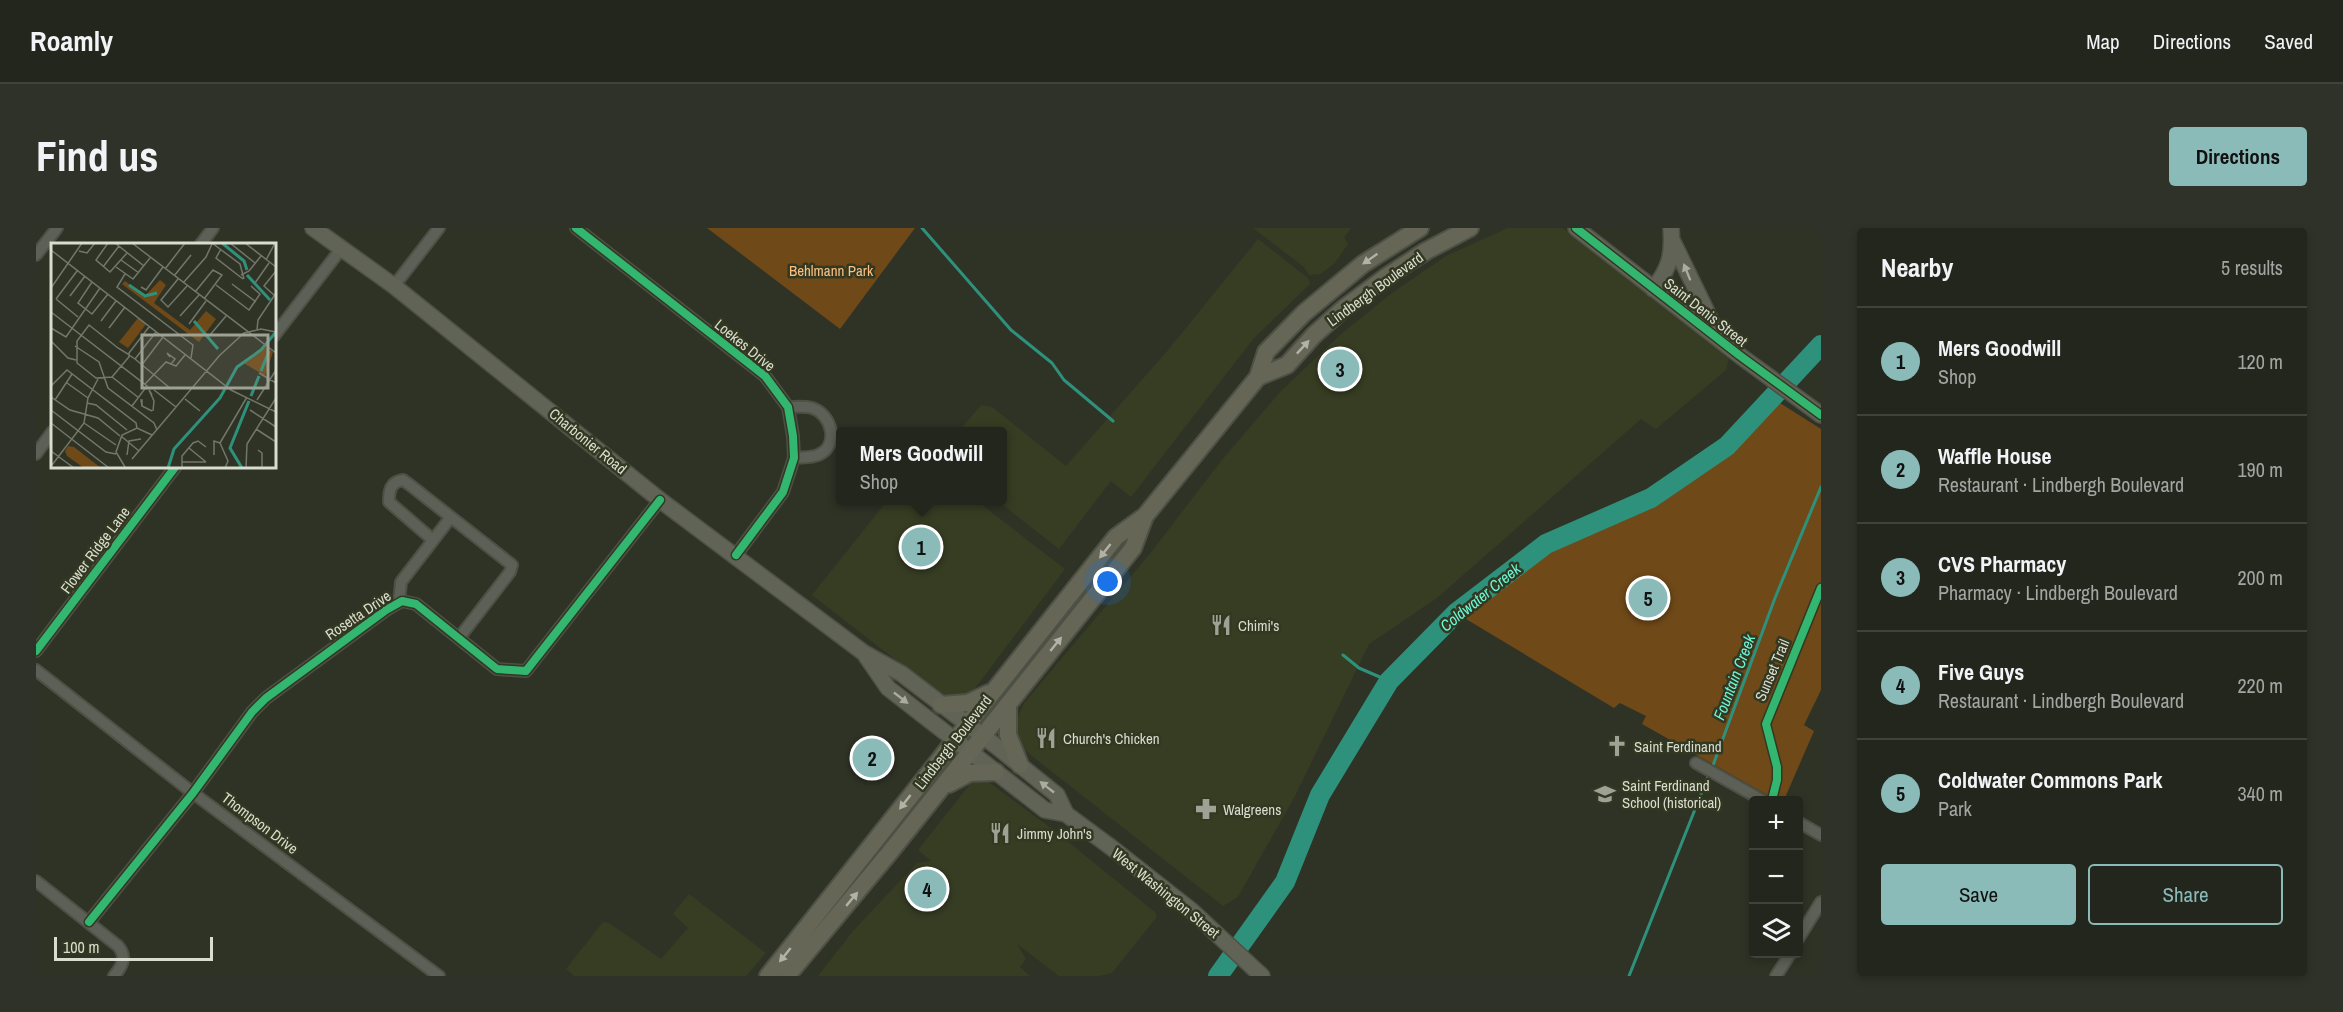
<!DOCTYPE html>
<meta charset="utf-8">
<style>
:root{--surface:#23261c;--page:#2f3229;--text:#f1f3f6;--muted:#a3a5a3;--line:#40433b;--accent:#8bbbb9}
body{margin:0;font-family:"Archivo Narrow",sans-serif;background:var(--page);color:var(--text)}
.controls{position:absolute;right:18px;bottom:18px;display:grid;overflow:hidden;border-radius:6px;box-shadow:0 3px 9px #0003}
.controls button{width:54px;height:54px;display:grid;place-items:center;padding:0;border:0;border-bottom:2px solid var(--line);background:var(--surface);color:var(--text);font:30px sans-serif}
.scale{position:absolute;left:18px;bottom:15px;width:159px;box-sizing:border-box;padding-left:6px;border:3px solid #d9ddcf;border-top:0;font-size:16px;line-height:21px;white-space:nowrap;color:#d9ddcf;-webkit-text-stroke:4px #323821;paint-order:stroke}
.you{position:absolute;left:1072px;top:354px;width:21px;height:21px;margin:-15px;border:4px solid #fff;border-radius:50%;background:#1a73e8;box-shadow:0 0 0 9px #1a73e833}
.badge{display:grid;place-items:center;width:39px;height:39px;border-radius:50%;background:var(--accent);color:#111;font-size:20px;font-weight:700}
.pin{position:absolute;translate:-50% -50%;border:3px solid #fff;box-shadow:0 2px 6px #0006}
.popup{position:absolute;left:800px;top:199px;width:171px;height:78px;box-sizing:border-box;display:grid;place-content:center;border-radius:6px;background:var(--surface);filter:drop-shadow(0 2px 4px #0005);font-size:20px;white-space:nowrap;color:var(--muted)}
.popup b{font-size:22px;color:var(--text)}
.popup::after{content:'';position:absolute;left:50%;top:100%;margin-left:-12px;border:12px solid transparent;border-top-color:var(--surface)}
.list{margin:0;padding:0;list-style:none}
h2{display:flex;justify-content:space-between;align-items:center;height:78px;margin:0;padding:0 24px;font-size:26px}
h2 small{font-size:20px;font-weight:400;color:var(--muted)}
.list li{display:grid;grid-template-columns:39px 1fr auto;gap:18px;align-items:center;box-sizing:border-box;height:108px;padding:0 24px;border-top:2px solid var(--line)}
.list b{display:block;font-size:22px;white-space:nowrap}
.list p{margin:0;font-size:20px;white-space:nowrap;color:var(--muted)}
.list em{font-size:20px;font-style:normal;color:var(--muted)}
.actions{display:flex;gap:12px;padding:18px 24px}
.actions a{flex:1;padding:14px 0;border:2px solid var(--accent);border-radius:6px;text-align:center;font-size:21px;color:var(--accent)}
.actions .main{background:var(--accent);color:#111}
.icon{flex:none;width:33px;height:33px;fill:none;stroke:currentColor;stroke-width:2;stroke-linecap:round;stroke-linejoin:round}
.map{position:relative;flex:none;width:1785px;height:748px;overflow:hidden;border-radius:6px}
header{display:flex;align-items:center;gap:36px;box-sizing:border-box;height:84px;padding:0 30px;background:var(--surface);border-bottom:2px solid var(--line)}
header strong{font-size:28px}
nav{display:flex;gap:33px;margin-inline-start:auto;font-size:21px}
.intro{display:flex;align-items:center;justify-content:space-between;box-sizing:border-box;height:144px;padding:0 36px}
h1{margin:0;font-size:42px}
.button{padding:15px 27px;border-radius:6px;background:var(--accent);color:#111;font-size:21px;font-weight:700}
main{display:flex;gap:36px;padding:0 36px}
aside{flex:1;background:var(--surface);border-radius:6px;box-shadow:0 3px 9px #0003}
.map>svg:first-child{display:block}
.built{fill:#373d23}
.green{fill:#6f4918}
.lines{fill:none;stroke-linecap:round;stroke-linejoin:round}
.stream{stroke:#2e917b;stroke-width:3}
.river{stroke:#2e917b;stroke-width:20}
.street-casing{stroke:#4d5045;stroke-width:14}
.secondary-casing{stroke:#4d5045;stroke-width:18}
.primary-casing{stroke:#4d5045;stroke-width:20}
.street{stroke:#5d6056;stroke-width:10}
.secondary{stroke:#616356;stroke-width:15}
.primary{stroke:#656656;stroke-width:16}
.cycleway-casing{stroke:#323821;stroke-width:11}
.cycleway{stroke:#33b770;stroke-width:8}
.oneway{fill:#b0b3a5}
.oneway2{fill:#a9ac9f}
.labels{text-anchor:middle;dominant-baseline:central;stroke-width:5;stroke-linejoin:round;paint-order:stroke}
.park-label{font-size:15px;fill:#fcbf80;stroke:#323821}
.street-label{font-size:15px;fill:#d9ddcf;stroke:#323821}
.poi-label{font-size:15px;fill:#d9ddcf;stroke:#323821;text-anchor:start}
.water-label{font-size:16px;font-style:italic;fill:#6af8d7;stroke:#323821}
.inset-river{fill:none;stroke:#2e917b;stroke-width:3}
.inset-road{fill:none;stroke:#73776a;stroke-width:1.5}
.view{fill:#9ea294;fill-opacity:0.15;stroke:#9ea294;stroke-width:3}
.inset-edge{fill:none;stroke:#d9ddcf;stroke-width:3}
</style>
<header>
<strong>Roamly</strong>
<nav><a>Map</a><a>Directions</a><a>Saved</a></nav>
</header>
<div class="intro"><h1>Find us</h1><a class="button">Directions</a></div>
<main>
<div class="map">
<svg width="1785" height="748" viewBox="0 0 1785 748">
<rect width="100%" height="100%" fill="#2f3326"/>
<path class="built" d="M 1217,0 L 1315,0 L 1308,9 L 1312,16 L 1298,36 L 1284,46 L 1273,47 L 1268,39 Z
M 1472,0 L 1526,0 L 1540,7 L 1693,130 L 1690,142 L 1620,201 L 1605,191 L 1401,370 L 1333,416 L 1260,566 L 1202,669 L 1187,678 L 987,521 L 980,509 L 980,493 L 988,475 L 1113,327 L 1185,233 L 1245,163 L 1304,107 L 1356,65 L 1410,28 Z
M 1222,11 L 1272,50 L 1274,56 L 1218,110 L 1095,269 L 1075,253 L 1023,321 L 962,273 L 966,272 L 966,204 L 923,203 L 945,177 L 956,179 L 1030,238 L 1133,121 Z
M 851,273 L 941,273 L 1029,341 L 937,463 L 926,470 L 918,471 L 906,468 L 776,367 Z
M 950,552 L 1020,604 L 1120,685 L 1120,690 L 1076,745 L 1062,748 L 1023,748 L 981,716 L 990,731 L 984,739 L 994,748 L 782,748 L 817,703 L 881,635 L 895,633 L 882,622 L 935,555 Z
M 653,666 L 730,725 L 710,748 L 538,748 L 530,741 L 567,694 L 573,695 L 625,731 L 652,700 L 637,686 Z"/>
<path class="green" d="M 671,0 L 879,0 L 804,101 Z
M 1736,170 L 1785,201 L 1785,462 L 1768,497 L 1778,503 L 1748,572 L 1740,572 L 1606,496 L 1610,488 L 1584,475 L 1578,480 L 1420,385 L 1510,316 L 1615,270 L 1691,218 Z"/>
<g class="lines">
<path class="stream" d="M 886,0 L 975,102 L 1016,135 L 1028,152 L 1040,162 L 1077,193
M 1307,427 L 1323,440 L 1353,453
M 1676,540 L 1739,370 L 1785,259
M 1593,748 L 1673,546"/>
<path class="river" d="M 1182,748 L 1249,654 L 1284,567 L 1353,453 L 1420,385 L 1510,316 L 1615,270 L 1691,218 L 1785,117"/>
<defs>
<path id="street" d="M 540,0 L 729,148 L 752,179 L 757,208 L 758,230 L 747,264 L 700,327
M 165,16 L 177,0
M 0,27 L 21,0
M 358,58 L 403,0
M 238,108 L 305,21
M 752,179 C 759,179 768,178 776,180 C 796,186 804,218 782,227 C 775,230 765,229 758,230
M 0,226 L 16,204
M 397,312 L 353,274 C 353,263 354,254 367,252 L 374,257 L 476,337 L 474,344 L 423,410
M 363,374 L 365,354 L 415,289
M 0,423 L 140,238
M 0,442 L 157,565 L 403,748
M 1660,535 L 1726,572
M 1762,594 L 1785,607
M 0,653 L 82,718 C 91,729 87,737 78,748
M 53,694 L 157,565 L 216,484 L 230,470 L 350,382 L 366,373 L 380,376 L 461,441 L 490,443 L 624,272
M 1762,711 L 1785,674
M 1740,748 L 1754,726"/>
<path id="secondary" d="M 277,0 L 358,58 L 624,272 L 828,425 L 866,446 L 960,518 L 1021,567 L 1030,586
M 1540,0 L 1703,127 L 1785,187
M 1636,12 L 1683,109
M 1617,61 C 1634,41 1637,26 1635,0
M 830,428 L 852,460 L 1009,582 L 1030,586 L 1076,620 L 1156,683 L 1226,748"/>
<path id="primary" d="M 1222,149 L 1251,137 L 1278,107 L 1307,81 L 1350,49 L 1390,23 L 1434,0
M 972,476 L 972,507 L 984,537
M 905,477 L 932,475 L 953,465
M 913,556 L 934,545 L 960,544
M 732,748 L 1080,309 L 1109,288 L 1222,149 L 1230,124 L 1268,85 L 1327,36 L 1384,0
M 751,748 L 854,624 L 1097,320 L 1109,288"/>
</defs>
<use href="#street" class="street-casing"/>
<use href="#secondary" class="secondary-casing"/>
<use href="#primary" class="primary-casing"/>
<use href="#street" class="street"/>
<use href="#secondary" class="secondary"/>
<use href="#primary" class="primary"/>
<defs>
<path id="cycleway" d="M 540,0 L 729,148 L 752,179 L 757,208 L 758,230 L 747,264 L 700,327
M 1540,0 L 1703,127 L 1785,187
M 0,423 L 140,238
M 1736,572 L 1741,552 L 1741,539 L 1730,496 L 1785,360
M 53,694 L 157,565 L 216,484 L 230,470 L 350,382 L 366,373 L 380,376 L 461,441 L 490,443 L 624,272"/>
</defs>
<use href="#cycleway" class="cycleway-casing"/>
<use href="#cycleway" class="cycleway"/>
</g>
<defs><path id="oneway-solid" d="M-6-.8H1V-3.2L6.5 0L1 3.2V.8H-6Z" transform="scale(1.5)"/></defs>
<g class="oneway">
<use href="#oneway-solid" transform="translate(1334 31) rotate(145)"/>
<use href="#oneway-solid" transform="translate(1267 119) rotate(-47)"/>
<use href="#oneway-solid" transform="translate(1069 323) rotate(128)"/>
<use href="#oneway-solid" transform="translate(1020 416) rotate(-51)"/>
<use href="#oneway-solid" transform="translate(869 574) rotate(128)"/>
<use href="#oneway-solid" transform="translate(816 671) rotate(-50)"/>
<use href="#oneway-solid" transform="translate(749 727) rotate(129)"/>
</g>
<g class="oneway2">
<use href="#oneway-solid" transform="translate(1651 44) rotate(-112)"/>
<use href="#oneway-solid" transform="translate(865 470) rotate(38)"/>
<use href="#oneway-solid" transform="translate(1011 559) rotate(-142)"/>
</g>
<defs>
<symbol id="restaurant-bare" viewBox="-9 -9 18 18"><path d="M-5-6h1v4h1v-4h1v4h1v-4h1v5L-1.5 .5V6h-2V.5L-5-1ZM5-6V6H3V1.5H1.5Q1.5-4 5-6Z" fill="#9ea294" stroke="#323821" stroke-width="2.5" paint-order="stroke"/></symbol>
<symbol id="church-bare" viewBox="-9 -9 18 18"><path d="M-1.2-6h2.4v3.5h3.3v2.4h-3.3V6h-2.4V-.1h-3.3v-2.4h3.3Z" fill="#9ea294" stroke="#323821" stroke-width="2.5" paint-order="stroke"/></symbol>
<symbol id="school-bare" viewBox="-9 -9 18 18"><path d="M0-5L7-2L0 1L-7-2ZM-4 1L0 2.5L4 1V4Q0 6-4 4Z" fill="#9ea294" stroke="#323821" stroke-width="2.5" paint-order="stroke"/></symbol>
<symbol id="pharmacy-bare" viewBox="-9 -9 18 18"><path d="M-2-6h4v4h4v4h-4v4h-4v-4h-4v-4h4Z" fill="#9ea294" stroke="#323821" stroke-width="2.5" paint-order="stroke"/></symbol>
</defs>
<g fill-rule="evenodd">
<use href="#restaurant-bare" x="1170" y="382" width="30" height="30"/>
<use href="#restaurant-bare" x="995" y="495" width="30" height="30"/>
<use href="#church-bare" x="1566" y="503" width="30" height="30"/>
<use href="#school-bare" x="1554" y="551" width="30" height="30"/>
<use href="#pharmacy-bare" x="1155" y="566" width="30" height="30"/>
<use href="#restaurant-bare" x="949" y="590" width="30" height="30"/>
</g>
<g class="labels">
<g class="park-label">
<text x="795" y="42">Behlmann Park</text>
</g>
<g class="street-label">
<text transform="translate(1339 61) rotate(-36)">Lindbergh Boulevard</text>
<text transform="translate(1670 84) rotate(38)">Saint Denis Street</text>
<text transform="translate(709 117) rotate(39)">Loekes Drive</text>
<text transform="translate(552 213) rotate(39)">Charbonier Road</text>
<text transform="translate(59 322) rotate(-53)">Flower Ridge Lane</text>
<text transform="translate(322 387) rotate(-34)">Rosetta Drive</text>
<text transform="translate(1736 442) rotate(-67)">Sunset Trail</text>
<text transform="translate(917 514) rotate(-52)">Lindbergh Boulevard</text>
<text transform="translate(224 595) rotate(37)">Thompson Drive</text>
<text transform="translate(1130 665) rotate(39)">West Washington Street</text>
</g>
<g class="poi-label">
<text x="1202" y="397">Chimi's</text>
<text x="1027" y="510">Church's Chicken</text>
<text x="1598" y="518">Saint Ferdinand</text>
<text x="1586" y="557">Saint Ferdinand<tspan x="1586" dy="17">School (historical)</tspan></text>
<text x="1187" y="581">Walgreens</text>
<text x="981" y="605">Jimmy John's</text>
</g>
<g class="water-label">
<text transform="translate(1444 369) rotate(-39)">Coldwater Creek</text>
<text transform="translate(1698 449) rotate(-69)">Fountain Creek</text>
</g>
</g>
<g transform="translate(15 15)">
<rect width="225" height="225" fill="#2f3326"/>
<path d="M 87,75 L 95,81 L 77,105 L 68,99 Z" fill="#6f4918"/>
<path d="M 109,37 L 115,42 L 103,60 L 139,87 L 155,68 L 165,76 L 148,99 L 71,41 L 74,38 L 94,53 ZM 214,104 L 222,109 L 214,133 L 191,119 ZM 17,203 L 23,204 L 50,225 L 33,225 L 16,213 L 14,208 Z" fill="#6f4918"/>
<path class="inset-river" d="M 171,0 L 193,18 L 196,27M 196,32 L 219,57M 78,42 L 94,53 L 106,50M 143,78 L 167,106M 210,128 L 218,108M 200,153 L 208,133M 117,225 L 123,206 L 169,155 L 186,124 L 210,107 L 225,89M 191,225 L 179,205 L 198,158"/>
<path class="inset-road" d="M 57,0 L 45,17 L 59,29 L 76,10M 64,0 L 93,23M 81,0 L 225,110M 161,0 L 189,21 L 193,36M 179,0 L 204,20M 194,0 L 225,24M 170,6 L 165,15 L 192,36M 0,7 L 180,147 L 225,169M 28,8 L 36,10 L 44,0M 70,17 L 88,30M 215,17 L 224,0M 52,24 L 68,3M 65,24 L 82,36 L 99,15M 114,26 L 134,0M 74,31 L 66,44 L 142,102 L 140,115M 190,32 L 198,28 L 210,13M 123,33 L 140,12M 127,36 L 110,57 L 117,64 L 136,43M 41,39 L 27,60 L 41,71 L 57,51M 132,40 L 155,14 L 161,1M 204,40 L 218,20M 181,41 L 205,59M 165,42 L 198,67 L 209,51 L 200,43M 90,44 L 95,47 L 112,24M 0,45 L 31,0M 144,49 L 162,27 L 171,32 L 153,56M 19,53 L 34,33M 224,53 L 213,43 L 225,28M 5,56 L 26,28M 5,56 L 27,74M 0,69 L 96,143 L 81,163M 129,73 L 148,52M 50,78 L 65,58M 138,81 L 155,58M 98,84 L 78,110 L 78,114 L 77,115 L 61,134 L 45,135 L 26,120 L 26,98 L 38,82 L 67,105 L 77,111 L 78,112 L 84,116 L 120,146M 0,85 L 15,94 L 49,45M 58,85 L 74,64M 206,87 L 207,77 L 225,50M 159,92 L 175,73M 0,98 L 17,115 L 25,117M 24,103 L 48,119 L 57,145 L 103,180 L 106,187M 168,113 L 193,90 L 210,86 L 225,89M 119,114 L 116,110 L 124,116 L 120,121M 84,116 L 105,89M 90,123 L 112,94M 208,130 L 225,140M 61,134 L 88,155M 16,140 L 37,155M 94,141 L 115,119 L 125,123 L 134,112M 0,143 L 16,127 L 85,180 L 86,185M 103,147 L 125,164M 101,152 L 98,147 L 103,158 L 102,168M 0,154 L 19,167 L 47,175 L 69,193M 134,156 L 149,168M 4,157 L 21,131M 206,157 L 225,127M 36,160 L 45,162 L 76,187M 91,163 L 90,157 L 91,157 L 91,163 L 101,168M 0,167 L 55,209 L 65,211M 199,167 L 225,184M 0,180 L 58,225M 33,180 L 65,202M 205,186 L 225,199M 70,193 L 88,208M 169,200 L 196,154M 169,200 L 177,218 L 174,225M 138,205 L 155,219M 207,207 L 211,210 L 211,225M 0,208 L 23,225M 76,212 L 78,198 L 90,196M 163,212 L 163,198 L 169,200M 81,216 L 169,112M 131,219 L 155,219M 1,222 L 33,180 L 37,155 L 47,136M 74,224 L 65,209 L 71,192 L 86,185 L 101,192M 131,225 L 131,213 L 142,200 L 147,198 L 155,204M 195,225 L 196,201 L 225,155"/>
<path class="view" d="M 91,92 L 217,92 L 217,145 L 91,145 Z"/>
<rect width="225" height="225" class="inset-edge"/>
</g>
</svg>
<div class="controls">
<button>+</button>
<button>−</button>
<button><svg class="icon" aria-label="layers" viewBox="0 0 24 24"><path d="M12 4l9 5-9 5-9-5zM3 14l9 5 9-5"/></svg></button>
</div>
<div class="scale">100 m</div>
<div class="you"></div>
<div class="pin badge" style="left:885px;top:319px">1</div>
<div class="popup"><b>Mers Goodwill</b>Shop</div>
<div class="pin badge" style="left:836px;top:530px">2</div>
<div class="pin badge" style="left:1304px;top:141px">3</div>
<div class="pin badge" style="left:891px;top:661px">4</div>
<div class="pin badge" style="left:1612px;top:370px">5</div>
</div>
<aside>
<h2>Nearby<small>5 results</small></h2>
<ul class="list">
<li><span class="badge">1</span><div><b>Mers Goodwill</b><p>Shop</p></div><em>120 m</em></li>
<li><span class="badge">2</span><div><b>Waffle House</b><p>Restaurant · Lindbergh Boulevard</p></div><em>190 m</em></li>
<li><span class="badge">3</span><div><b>CVS Pharmacy</b><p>Pharmacy · Lindbergh Boulevard</p></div><em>200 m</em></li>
<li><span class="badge">4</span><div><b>Five Guys</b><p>Restaurant · Lindbergh Boulevard</p></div><em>220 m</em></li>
<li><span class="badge">5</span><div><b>Coldwater Commons Park</b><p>Park</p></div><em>340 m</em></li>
</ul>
<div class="actions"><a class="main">Save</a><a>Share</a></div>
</aside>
</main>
